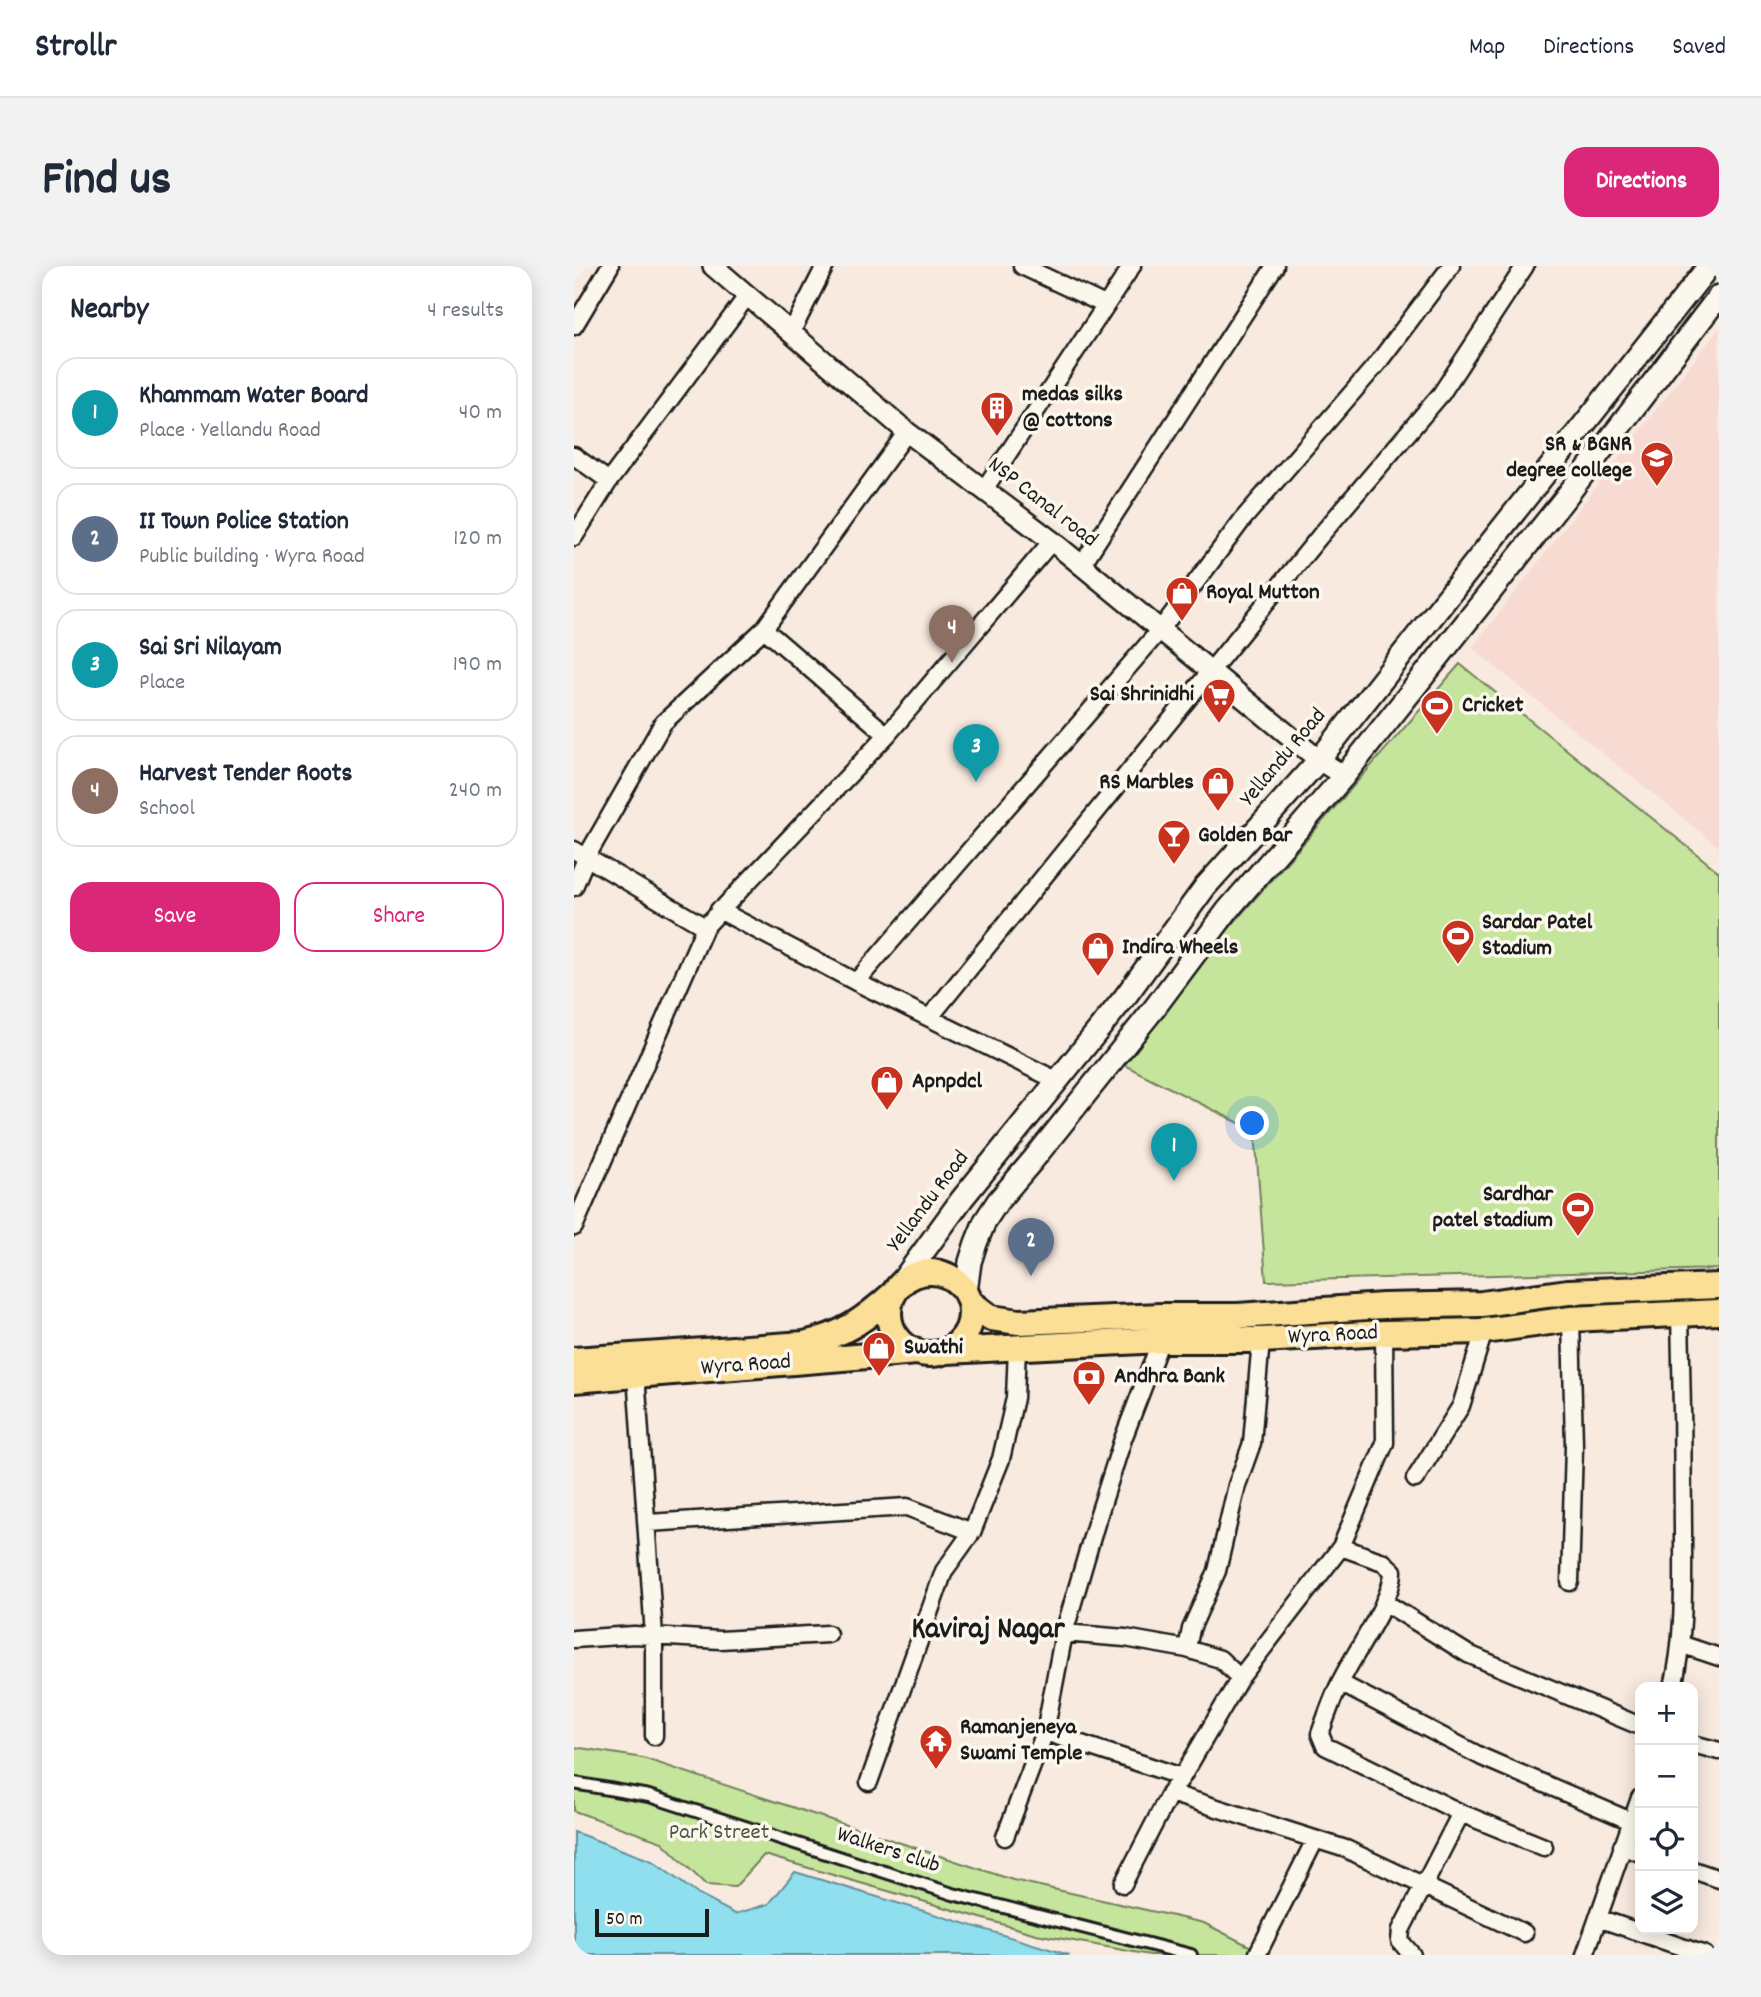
<!DOCTYPE html>
<meta charset="utf-8">
<style>
:root{--surface:#fff;--page:#f2f2f3;--text:#1f2937;--muted:#747a83;--line:#e0e1e3;--accent:#db2777}
body{margin:0;font-family:Dekko,sans-serif;background:var(--page);color:var(--text)}
.controls{position:absolute;right:21px;bottom:21px;display:grid;overflow:hidden;border-radius:14px;box-shadow:0 4px 18px #0003}
.controls button{width:63px;height:63px;display:grid;place-items:center;padding:0;border:0;border-bottom:2px solid var(--line);background:var(--surface);color:var(--text);font:35px sans-serif}
.scale{position:absolute;left:21px;bottom:18px;width:114px;box-sizing:border-box;padding-left:7px;border:4px solid #1c1c1c;border-top:0;font-size:19px;line-height:24px;white-space:nowrap;color:#1c1c1c;-webkit-text-stroke:5px #fbf7ec;paint-order:stroke}
.you{position:absolute;left:679px;top:858px;width:24px;height:24px;margin:-18px;border:5px solid #fff;border-radius:50%;background:#1a73e8;box-shadow:0 0 0 10px #1a73e833}
.badge{display:grid;place-items:center;width:46px;height:46px;border-radius:50%;background:var(--accent);color:#fff;font-size:23px;font-weight:700}
.pin{position:absolute;translate:-50% -58px;filter:drop-shadow(0 2px 4px #0008)}
.pin::after{content:'';position:absolute;top:37px;width:24px;height:21px;background:inherit;clip-path:polygon(0 0,100% 0,50% 100%)}
.list{margin:0;padding:0;list-style:none}
h2{display:flex;justify-content:space-between;align-items:center;height:91px;margin:0;padding:0 28px;font-size:30px}
h2 small{font-size:23px;font-weight:400;color:var(--muted)}
.list li{display:grid;grid-template-columns:46px 1fr auto;gap:21px;align-items:center;box-sizing:border-box;height:112px;margin:0 14px 14px;padding:0 14px;border:2px solid var(--line);border-radius:21px}
.list b{display:block;font-size:26px;white-space:nowrap}
.list p{margin:0;font-size:23px;white-space:nowrap;color:var(--muted)}
.list em{font-size:23px;font-style:normal;color:var(--muted)}
.actions{display:flex;gap:14px;padding:21px 28px}
.actions a{flex:1;padding:16px 0;border:2px solid var(--accent);border-radius:21px;text-align:center;font-size:24px;color:var(--accent)}
.actions .main{background:var(--accent);color:#fff}
.icon{flex:none;width:38px;height:38px;fill:none;stroke:currentColor;stroke-width:2;stroke-linecap:round;stroke-linejoin:round}
.map{position:relative;flex:none;width:1145px;height:1689px;overflow:hidden;border-radius:21px}
header{display:flex;align-items:center;gap:42px;box-sizing:border-box;height:98px;padding:0 35px;background:var(--surface);border-bottom:2px solid var(--line)}
header strong{font-size:33px}
nav{display:flex;gap:38px;margin-inline-start:auto;font-size:24px}
.intro{display:flex;align-items:center;justify-content:space-between;box-sizing:border-box;height:168px;padding:0 42px}
h1{margin:0;font-size:49px}
.button{padding:18px 32px;border-radius:21px;background:var(--accent);color:#fff;font-size:24px;font-weight:700}
main{display:flex;gap:42px;padding:0 42px}
aside{flex:1;background:var(--surface);border-radius:21px;box-shadow:0 4px 18px #0003}
.map>svg:first-child{display:block}
.built{fill:#f7dad2}
.green{fill:#c6e59c;stroke:#71805c;stroke-width:2}
.water{fill:#90dfef;stroke:#62919b;stroke-width:2}
.lines{fill:none;stroke-linecap:round;stroke-linejoin:round}
.pedestrian-casing{stroke:#1c1c1c;stroke-width:16}
.minor-casing{stroke:#1c1c1c;stroke-width:21}
.tertiary-casing{stroke:#1c1c1c;stroke-width:24}
.secondary-casing{stroke:#1c1c1c;stroke-width:26}
.primary-casing{stroke:#1c1c1c;stroke-width:30}
.pedestrian{stroke:#fbf7ec;stroke-width:10}
.minor{stroke:#fbf7ec;stroke-width:16}
.tertiary{stroke:#fbf7ec;stroke-width:19}
.secondary{stroke:#fbf7ec;stroke-width:21}
.primary{stroke:#fbdf96;stroke-width:24}
.labels{text-anchor:middle;dominant-baseline:central;stroke-width:7;stroke-linejoin:round;paint-order:stroke}
.poi-label{font-size:23px;font-weight:bold;fill:#1c1c1c;stroke:#fbf7ec;text-anchor:start}
.street-label{font-size:23px;fill:#1c1c1c;stroke:#fbf7ec}
.park-label{font-size:23px;fill:#4f5842;stroke:#fbf7ec}
.district-label{font-size:30px;font-weight:bold;fill:#1c1c1c;stroke:#fbf7ec}
</style>
<header>
<strong>Strollr</strong>
<nav><a>Map</a><a>Directions</a><a>Saved</a></nav>
</header>
<div class="intro"><h1>Find us</h1><a class="button">Directions</a></div>
<main>
<aside>
<h2>Nearby<small>4 results</small></h2>
<ul class="list">
<li><span class="badge" style="background:#0f9aa8">1</span><div><b>Khammam Water Board</b><p>Place · Yellandu Road</p></div><em>40 m</em></li>
<li><span class="badge" style="background:#5c6f8a">2</span><div><b>II Town Police Station</b><p>Public building · Wyra Road</p></div><em>120 m</em></li>
<li><span class="badge" style="background:#0f9aa8">3</span><div><b>Sai Sri Nilayam</b><p>Place</p></div><em>190 m</em></li>
<li><span class="badge" style="background:#8d6e63">4</span><div><b>Harvest Tender Roots</b><p>School</p></div><em>240 m</em></li>
</ul>
<div class="actions"><a class="main">Save</a><a>Share</a></div>
</aside>
<div class="map">
<svg width="1145" height="1689" viewBox="0 0 1145 1689">
<rect width="100%" height="100%" fill="#f9eae0"/>
<filter id="ink" filterUnits="userSpaceOnUse"><feTurbulence type="fractalNoise" baseFrequency=".0143" numOctaves="2"/><feDisplacementMap in="SourceGraphic" scale="14" xChannelSelector="R" yChannelSelector="G"/><feConvolveMatrix kernelMatrix="1 2 1 2 8 2 1 2 1" color-interpolation-filters="sRGB"/></filter>
<g filter="url(#ink)">
<path class="built" d="M 1145,62 L 1145,581 L 898,382 Z"/>
<path class="green" d="M 886,398 L 1145,606 L 1145,1003 L 692,1015 L 681,865 L 540,794 Z
M 0,1481 L 69,1492 L 439,1614 L 630,1657 L 693,1689 L 576,1689 L 462,1668 L 190,1589 L 161,1621 L 132,1619 L 88,1576 L 0,1545 Z"/>
<path class="water" d="M 0,1566 L 78,1595 L 125,1629 L 161,1648 L 195,1638 L 221,1606 L 495,1689 L 0,1689 Z"/>
<g class="lines">
<defs>
<path id="pedestrian" d="M 0,1517 L 75,1530 L 379,1628 L 617,1689"/>
<path id="minor" d="M 448,0 L 531,39
M 0,60 L 36,0
M 218,65 L 251,0
M 0,190 L 35,215
M 411,222 L 558,0
M 0,271 L 35,215 L 174,29
M 507,300 L 701,0
M 190,363 L 313,469
M 0,584 L 131,661
M 0,621 L 13,590 L 89,457 L 190,363 L 333,166
M 145,644 L 282,716 L 484,815
M 282,716 L 587,363 L 669,253 L 803,98 L 877,0
M 356,751 L 746,270 L 867,128 L 951,0
M 0,961 L 131,661 L 313,469 L 478,275
M 62,1108 L 80,1370 L 80,1470
M 841,1213 L 887,1140 L 910,1065
M 74,1257 L 333,1241 L 398,1266
M 767,1281 L 809,1296 L 819,1305 C 819,1335 779,1388 766,1417 C 758,1433 752,1451 746,1468 L 751,1480 L 887,1547 L 970,1581
M 996,1316 L 1000,1180 L 997,1053
M 810,1336 L 894,1388 L 1066,1460
M 490,1367 L 551,1372 L 613,1383 L 646,1393 L 666,1412
M 0,1373 L 60,1369 L 146,1374 L 254,1368
M 1106,1378 L 1145,1391
M 613,1383 L 617,1363 L 643,1305 L 663,1219 L 678,1177 L 687,1074
M 766,1417 L 908,1491 L 1059,1556
M 1099,1421 C 1111,1372 1109,1318 1109,1267 C 1109,1194 1108,1120 1106,1047
M 471,1466 L 608,1511
M 1119,1478 L 1145,1485
M 295,1516 L 370,1305 L 398,1266 L 427,1193 L 441,1132 L 443,1081
M 596,1527 L 772,1583 L 950,1667
M 431,1571 L 471,1466 L 490,1367 L 523,1254 L 549,1173 L 587,1074
M 1048,1580 L 1066,1587
M 1119,1604 L 1145,1613
M 549,1618 L 596,1527 L 608,1511 L 666,1412 L 767,1281 L 811,1177 L 810,1067
M 1024,1652 L 1131,1689
M 684,1687 L 741,1574
M 838,1689 L 826,1675 L 827,1664 L 887,1547
M 1011,1689 L 1066,1532"/>
<path id="tertiary" d="M 139,0 L 333,166 L 478,275 L 745,494 L 770,510"/>
<path id="secondary" d="M 326,1018 L 388,933 L 551,731 L 631,621 L 745,494 L 1135,0
M 392,1026 L 396,996 L 402,977 L 411,955 L 424,935 L 459,894 L 579,744 L 653,645 L 770,510 L 995,227 L 1145,30"/>
<path id="primary" d="M315 1047a41 41 0 1 1 82 0a41 41 0 1 1-82 0Z
M 396,1036 L 417,1052 L 445,1056 L 587,1050 L 664,1050 L 809,1040 L 908,1038 L 994,1026 L 1145,1020
M 373,1085 L 587,1074 L 687,1074 L 810,1067 L 910,1065 L 997,1053 L 1145,1046
M 0,1094 L 230,1078 C 269,1069 289,1055 319,1028
M 0,1114 L 343,1086"/>
</defs>
<use href="#pedestrian" class="pedestrian-casing"/>
<use href="#minor" class="minor-casing"/>
<use href="#tertiary" class="tertiary-casing"/>
<use href="#secondary" class="secondary-casing"/>
<use href="#primary" class="primary-casing"/>
<use href="#pedestrian" class="pedestrian"/>
<use href="#minor" class="minor"/>
<use href="#tertiary" class="tertiary"/>
<use href="#secondary" class="secondary"/>
<use href="#primary" class="primary"/>
</g>
</g>
<defs>
<symbol id="building-pin" viewBox="-11 -11 22 30"><path d="M0 17L-7.5 6A9.5 9.5 0 1 1 7.5 6Z" fill="#c8321e" stroke="#fbf7ec"/><path d="M-4-6H4V6H1V3H-1V6H-4ZM-2.5-4.3h1.7v1.8h-1.7ZM.8-4.3h1.7v1.8H.8ZM-2.5-1h1.7V.8h-1.7ZM.8-1h1.7V.8H.8Z" fill="#fff"/></symbol>
<symbol id="university-pin" viewBox="-11 -11 22 30"><path d="M0 17L-7.5 6A9.5 9.5 0 1 1 7.5 6Z" fill="#c8321e" stroke="#fbf7ec"/><path d="M0-5L7-2L0 1L-7-2ZM-4 1L0 2.5L4 1V4Q0 6-4 4Z" fill="#fff"/></symbol>
<symbol id="shop-pin" viewBox="-11 -11 22 30"><path d="M0 17L-7.5 6A9.5 9.5 0 1 1 7.5 6Z" fill="#c8321e" stroke="#fbf7ec"/><path d="M-5-2.5h2.3a2.7 3.5 0 0 1 5.4 0H5L5.5 6h-11ZM-1.5-2.5h3a1.5 2.3 0 0 0-3 0Z" fill="#fff"/></symbol>
<symbol id="supermarket-pin" viewBox="-11 -11 22 30"><path d="M0 17L-7.5 6A9.5 9.5 0 1 1 7.5 6Z" fill="#c8321e" stroke="#fbf7ec"/><path d="M-6-5.5h2.5l.6 2H6L4.5 2H-2.5L-4.4-4H-6ZM-1.5 3.2a1.3 1.3 0 1 0 .1 0ZM3 3.2a1.3 1.3 0 1 0 .1 0Z" fill="#fff"/></symbol>
<symbol id="stadium-pin" viewBox="-11 -11 22 30"><path d="M0 17L-7.5 6A9.5 9.5 0 1 1 7.5 6Z" fill="#c8321e" stroke="#fbf7ec"/><path d="M0-5a6.5 5 0 1 0 0 10a6.5 5 0 1 0 0-10ZM-3.5-1.8h7v3.6h-7Z" fill="#fff"/></symbol>
<symbol id="bar-pin" viewBox="-11 -11 22 30"><path d="M0 17L-7.5 6A9.5 9.5 0 1 1 7.5 6Z" fill="#c8321e" stroke="#fbf7ec"/><path d="M-6-5H6L.8 .8V4.5H3.5V6h-7V4.5H-.8V.8Z" fill="#fff"/></symbol>
<symbol id="bank-pin" viewBox="-11 -11 22 30"><path d="M0 17L-7.5 6A9.5 9.5 0 1 1 7.5 6Z" fill="#c8321e" stroke="#fbf7ec"/><path d="M-6-4H6V4H-6ZM0-2.3a2.3 2.3 0 1 0 0 4.6a2.3 2.3 0 1 0 0-4.6Z" fill="#fff"/></symbol>
<symbol id="temple-pin" viewBox="-11 -11 22 30"><path d="M0 17L-7.5 6A9.5 9.5 0 1 1 7.5 6Z" fill="#c8321e" stroke="#fbf7ec"/><path d="M0-6L5-2H3V0L6.5 2.5H4V6H1.5V3h-3V6H-4V2.5H-6.5L-3 0V-2H-5Z" fill="#fff"/></symbol>
</defs>
<g fill-rule="evenodd">
<use href="#building-pin" x="404" y="123" width="38" height="52"/>
<use href="#university-pin" x="1064" y="173" width="38" height="52"/>
<use href="#shop-pin" x="589" y="308" width="38" height="52"/>
<use href="#supermarket-pin" x="626" y="410" width="38" height="52"/>
<use href="#stadium-pin" x="844" y="421" width="38" height="52"/>
<use href="#shop-pin" x="625" y="498" width="38" height="52"/>
<use href="#bar-pin" x="581" y="551" width="38" height="52"/>
<use href="#stadium-pin" x="865" y="651" width="38" height="52"/>
<use href="#shop-pin" x="505" y="663" width="38" height="52"/>
<use href="#shop-pin" x="294" y="797" width="38" height="52"/>
<use href="#stadium-pin" x="985" y="923" width="38" height="52"/>
<use href="#shop-pin" x="286" y="1063" width="38" height="52"/>
<use href="#bank-pin" x="496" y="1092" width="38" height="52"/>
<use href="#temple-pin" x="343" y="1456" width="38" height="52"/>
</g>
<g class="labels">
<g class="poi-label">
<text x="448" y="129">medas silks<tspan x="448" dy="26">@ cottons</tspan></text>
<text x="1058" y="179" text-anchor="end">SR &amp; BGNR<tspan x="1058" dy="26">degree college</tspan></text>
<text x="632" y="327">Royal Mutton</text>
<text x="620" y="429" text-anchor="end">Sai Shrinidhi</text>
<text x="888" y="440">Cricket</text>
<text x="620" y="517" text-anchor="end">RS Marbles</text>
<text x="624" y="570">Golden Bar</text>
<text x="908" y="657">Sardar Patel<tspan x="908" dy="26">Stadium</tspan></text>
<text x="548" y="682">Indira Wheels</text>
<text x="338" y="816">Apnpdcl</text>
<text x="979" y="929" text-anchor="end">Sardhar<tspan x="979" dy="26">patel stadium</tspan></text>
<text x="330" y="1082">Swathi</text>
<text x="540" y="1111">Andhra Bank</text>
<text x="386" y="1462">Ramanjeneya<tspan x="386" dy="26">Swami Temple</tspan></text>
</g>
<g class="street-label">
<text transform="translate(468 237) rotate(38)">NSP Canal road</text>
<text transform="translate(710 492) rotate(-50)">Yellandu Road</text>
<text transform="translate(355 936) rotate(-53)">Yellandu Road</text>
<text transform="translate(759 1070) rotate(-3)">Wyra Road</text>
<text transform="translate(172 1100) rotate(-4)">Wyra Road</text>
<text transform="translate(314 1585) rotate(18)">Walkers club</text>
</g>
<g class="park-label">
<text x="145" y="1567">Park Street</text>
</g>
<g class="district-label">
<text x="414" y="1365">Kaviraj Nagar</text>
</g>
</g>
</svg>
<div class="controls">
<button>+</button>
<button>−</button>
<button><svg class="icon" aria-label="locate" viewBox="0 0 24 24"><circle cx="12" cy="12" r="6"/><path d="M12 2v4M12 18v4M2 12h4M18 12h4"/></svg></button>
<button><svg class="icon" aria-label="layers" viewBox="0 0 24 24"><path d="M12 4l9 5-9 5-9-5zM3 14l9 5 9-5"/></svg></button>
</div>
<div class="scale">50 m</div>
<div class="you"></div>
<div class="pin badge" style="left:600px;top:915px;background:#0f9aa8">1</div>
<div class="pin badge" style="left:457px;top:1010px;background:#5c6f8a">2</div>
<div class="pin badge" style="left:402px;top:516px;background:#0f9aa8">3</div>
<div class="pin badge" style="left:378px;top:397px;background:#8d6e63">4</div>
</div>
</main>
